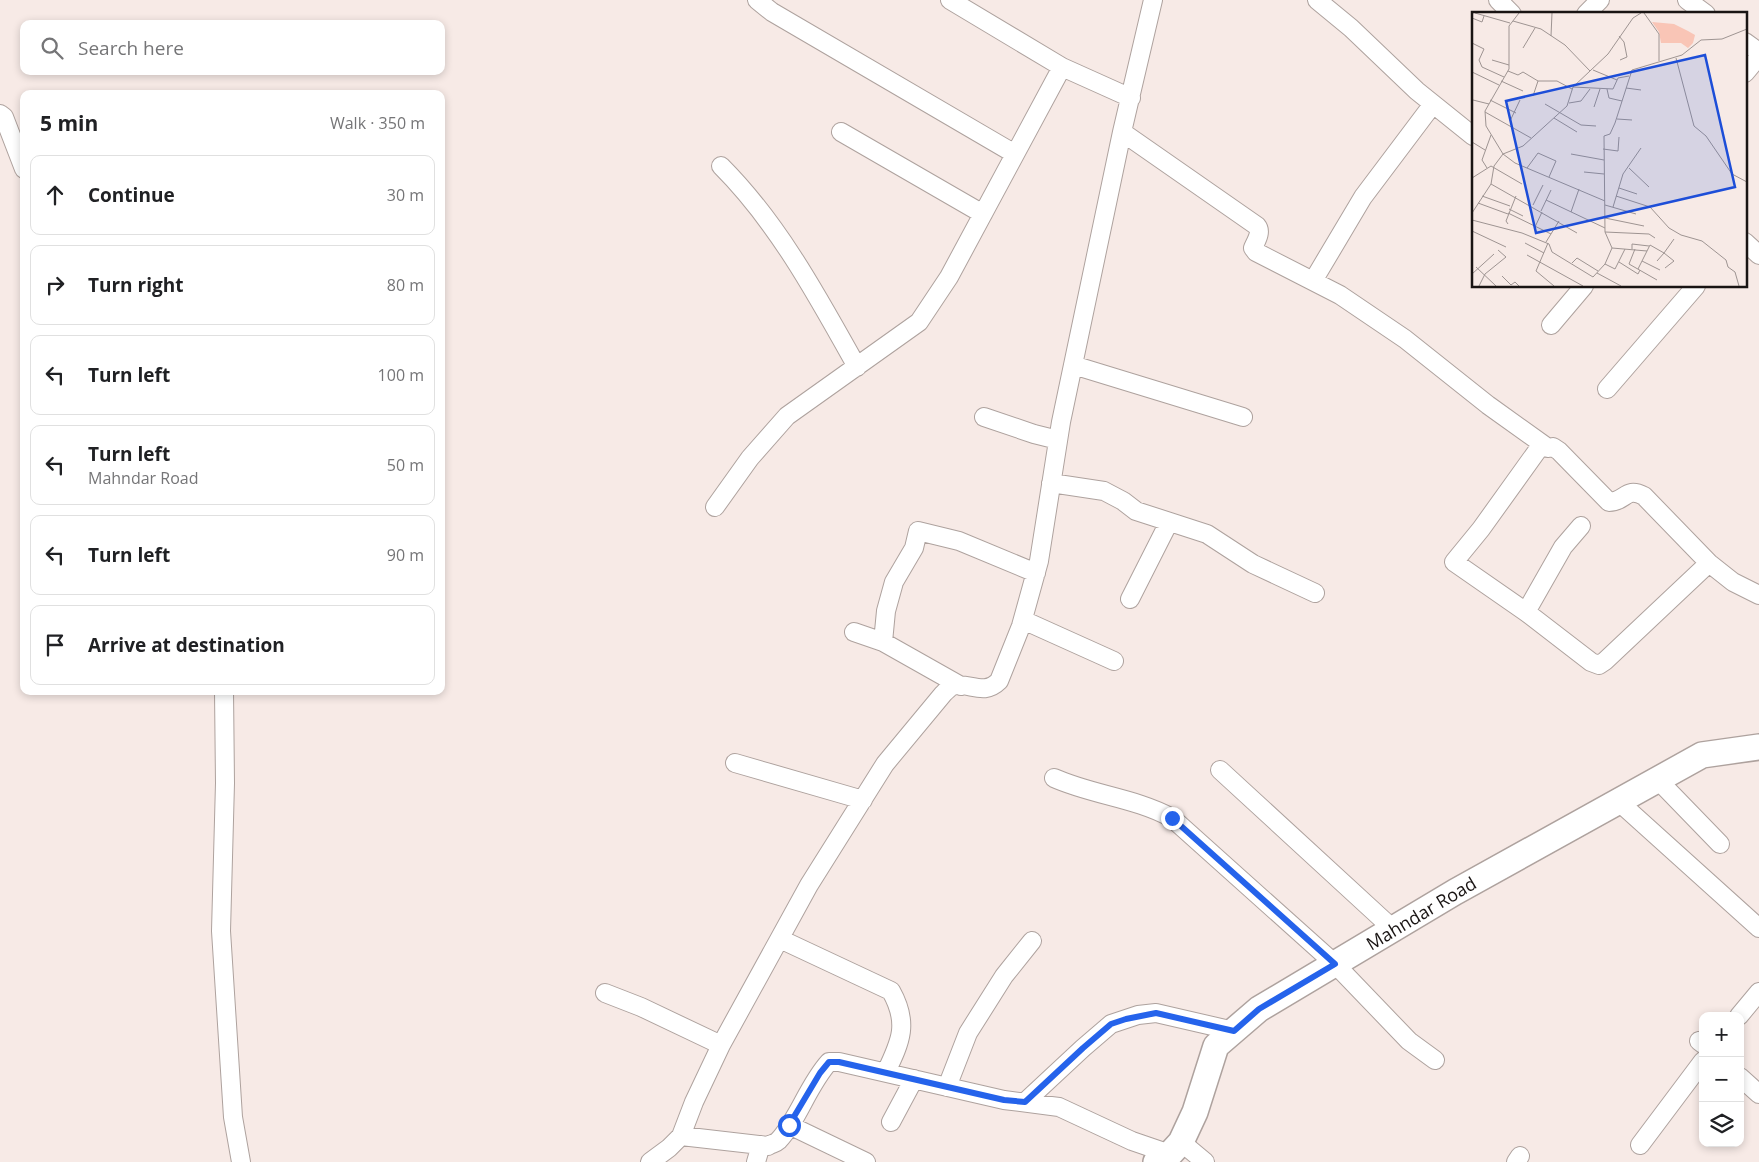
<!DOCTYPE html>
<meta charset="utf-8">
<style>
:root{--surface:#fff;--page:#f2f2f2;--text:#202124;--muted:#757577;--line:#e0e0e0}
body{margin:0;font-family:"Open Sans",sans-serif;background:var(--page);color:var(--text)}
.controls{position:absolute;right:15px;bottom:15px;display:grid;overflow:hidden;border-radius:10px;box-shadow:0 2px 8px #0003}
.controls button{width:45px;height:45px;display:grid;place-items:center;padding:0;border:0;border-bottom:1px solid var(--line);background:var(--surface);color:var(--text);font:25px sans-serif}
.stop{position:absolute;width:15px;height:15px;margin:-11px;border:4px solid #2563eb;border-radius:50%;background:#fff}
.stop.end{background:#2563eb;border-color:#fff;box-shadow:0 1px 5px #0008}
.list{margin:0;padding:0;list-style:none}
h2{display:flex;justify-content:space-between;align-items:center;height:65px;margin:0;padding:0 20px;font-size:21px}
h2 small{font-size:16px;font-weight:400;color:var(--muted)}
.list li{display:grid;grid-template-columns:32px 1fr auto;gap:15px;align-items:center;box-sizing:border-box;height:80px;margin:0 10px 10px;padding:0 10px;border:1px solid var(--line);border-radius:10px}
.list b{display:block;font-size:19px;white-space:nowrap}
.list p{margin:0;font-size:16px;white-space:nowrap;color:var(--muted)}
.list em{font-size:16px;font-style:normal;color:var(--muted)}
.icon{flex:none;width:28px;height:28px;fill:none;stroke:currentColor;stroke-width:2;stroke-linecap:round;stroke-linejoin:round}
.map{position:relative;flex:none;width:1759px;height:1162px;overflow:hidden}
.search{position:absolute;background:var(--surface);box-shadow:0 2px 8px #0003;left:20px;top:20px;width:425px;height:55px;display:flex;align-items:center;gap:12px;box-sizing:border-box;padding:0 18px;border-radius:10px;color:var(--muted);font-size:19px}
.panel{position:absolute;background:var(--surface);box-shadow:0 2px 8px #0003;left:20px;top:90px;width:425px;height:605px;border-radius:10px}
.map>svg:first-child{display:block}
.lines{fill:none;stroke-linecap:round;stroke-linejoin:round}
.street-casing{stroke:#aea29e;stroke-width:20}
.secondary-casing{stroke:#aea29e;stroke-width:28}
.street{stroke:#fff;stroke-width:18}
.secondary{stroke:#fff;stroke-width:25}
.route{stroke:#2563eb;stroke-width:6}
.labels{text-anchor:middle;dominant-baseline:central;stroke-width:4;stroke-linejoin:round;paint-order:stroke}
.street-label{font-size:18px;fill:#191413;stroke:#fff}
.inset-road{fill:none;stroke:#9e9492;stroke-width:1}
.view{fill:#1d4ed8;fill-opacity:0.15;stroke:#1d4ed8;stroke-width:2.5}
.inset-edge{fill:none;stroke:#191413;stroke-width:2.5}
</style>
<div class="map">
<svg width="1759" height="1162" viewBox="0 0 1759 1162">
<rect width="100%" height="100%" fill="#f7eae6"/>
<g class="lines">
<defs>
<path id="street" d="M 757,0 L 772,12 L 1015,154
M 950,0 L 1062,67 L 1131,98
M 1317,0 L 1351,28 L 1417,91 L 1473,136
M 1498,0 L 1512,14
M 1687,0 L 1706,14
M 1586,14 L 1600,0
M 1745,42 L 1759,52
M 1745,73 L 1759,56
M 0,114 L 4,117 L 24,169
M 841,132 L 983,214
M 1122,132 L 1257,226 C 1262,232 1256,241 1253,248 L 1256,252 L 1340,295 L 1405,339 L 1488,405 L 1548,448 L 1553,447 L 1559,451 L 1609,502 C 1626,502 1625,486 1644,496 L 1709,563 L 1733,582 L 1759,595
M 721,166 C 778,223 818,297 857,367
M 1745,242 L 1759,255
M 1313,281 L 1363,197 L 1433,104
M 1551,325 L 1584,286
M 1073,365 L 1243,417
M 1607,389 L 1696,286
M 984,417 L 1034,434 L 1058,440
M 1542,444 L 1481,529 L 1454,562 L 1526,612 L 1591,662 L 1599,665 L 1605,661 L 1709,563
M 1051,483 L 1104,491 L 1123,501 L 1136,511 L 1207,534 L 1253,564 L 1315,593
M 715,507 L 750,458 L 787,416 L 919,322 L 949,277 L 1062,67
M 1130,599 L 1169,522
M 1526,612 L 1563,547 L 1581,526
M 1023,620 L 1114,661
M 854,632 L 883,642 L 961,686
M 883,642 L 886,611 L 894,582 L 914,548 L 918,531 L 959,541 L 1036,573
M 224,691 L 225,783 L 221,931 L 233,1117 L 241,1162
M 735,763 L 863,800
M 1220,770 L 1393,929
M 1054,778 C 1092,795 1136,798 1172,818 L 1335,964 L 1409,1041 L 1435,1060
M 1657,779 L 1720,844
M 1618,801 L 1759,928
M 780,939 L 891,991 C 909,1023 901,1041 886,1072
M 605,993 L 641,1007 L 721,1045
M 1739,1016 L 1759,992
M 1699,1041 L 1703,1044
M 1740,1077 L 1759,1094
M 947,1087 L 968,1033 L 1004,976 L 1032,941
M 1025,1102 L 1083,1048 L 1111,1024 L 1138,1015 L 1156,1013 L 1234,1031
M 891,1122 L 914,1079
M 789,1125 L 866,1162
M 681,1136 L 768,1146 C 771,1144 776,1143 778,1141 C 798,1120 808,1085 829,1062 L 839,1062 L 1004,1100 L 1059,1107 L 1132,1141 L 1170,1154
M 1181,1142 L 1205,1162
M 1640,1145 L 1703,1061
M 650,1162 L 669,1148 L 681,1136 L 694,1102 L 721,1045 L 809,885 L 885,764 L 943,694 C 945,692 949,688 952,686 C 969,681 983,697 999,681 L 1021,626 L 1039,561 L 1061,422 L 1122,132 L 1153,0
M 756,1162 L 761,1145
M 1516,1162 L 1520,1156"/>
<path id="secondary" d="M 1156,1162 L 1170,1154 L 1181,1142 L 1195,1112 L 1216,1046 L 1259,1009 L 1455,892 L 1702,755 L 1759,747"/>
</defs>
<use href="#street" class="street-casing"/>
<use href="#secondary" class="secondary-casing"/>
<use href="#street" class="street"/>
<use href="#secondary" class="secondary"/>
</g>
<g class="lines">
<path class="route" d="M 789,1125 L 820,1073 L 829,1062 L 839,1062 L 1004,1100 L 1025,1102 L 1083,1048 L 1111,1024 L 1126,1019 L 1156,1013 L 1234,1031 L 1259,1009 L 1335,964 L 1172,818"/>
</g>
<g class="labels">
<g class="street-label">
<text transform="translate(1421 913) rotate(-31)">Mahndar Road</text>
</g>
</g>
<g transform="translate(1472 12)">
<rect width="275" height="275" fill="#f7eae6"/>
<path d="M 180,10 L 202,12 L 216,19 L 223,23 L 221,31 L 216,36 L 209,31 L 189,31 L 187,20 Z" fill="#f9c5b6"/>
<path class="inset-road" d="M 3,1 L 38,11M 47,1 L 37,14 L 37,57 L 13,99 L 14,114 L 31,142 L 43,151 L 133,189M 172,1 L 187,22 L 187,49M 0,6 L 10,10 L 12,4M 41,9 L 69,17 L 93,33 L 118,59M 79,24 L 80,1M 147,24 L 152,30 L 155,45 L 148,48M 0,31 L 12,37 L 7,48 L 10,55 L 32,65M 51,36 L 63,16M 204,46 L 222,114 L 234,124 L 260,162 L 275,170M 20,48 L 37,53M 121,58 L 145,68M 36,59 L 46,63 L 51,60 L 66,69 L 85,69 L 100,77M 0,60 L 27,73M 29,69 L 51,79M 101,75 L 141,77 L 146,66 L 157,64M 154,76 L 169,78M 135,77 L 137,86 L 150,89M 61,84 L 66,69M 1,88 L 17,92M 18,88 L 44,101M 97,91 L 109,89 L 118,77M 73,92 L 109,113 L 124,114M 122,95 L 128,77M 13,100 L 59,126M 82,106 L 105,120M 145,107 L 160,108M 38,109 L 48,88M 0,130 L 13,138M 131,137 L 146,139 L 147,125M 99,142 L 132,148M 15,156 L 10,148 L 19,123M 55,156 L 66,141 L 84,149 L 77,165M 157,156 L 177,175M 112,160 L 132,162M 0,166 L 19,154 L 50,172M 19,172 L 105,221M 147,176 L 165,182M 10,184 L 38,194M 144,184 L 178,195 L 197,216 L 209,223 L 230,229 L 254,248 L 256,255 L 263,260 L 267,274M 74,188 L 133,216M 6,191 L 36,202M 61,193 L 71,173M 133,193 L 164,202M 141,195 L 151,162 L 169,136M 37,197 L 51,204M 69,199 L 79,178M 99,200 L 107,177M 0,201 L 19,172 L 22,154 L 31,142 L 51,134 L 95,94 L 101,75 L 136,42 L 161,6 L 169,1M 36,201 L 79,222M 133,206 L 172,214M 0,208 L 50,221 L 77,232 L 80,240 L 121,265 L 133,252 L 140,236 L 133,220 L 132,124 L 138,122 L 143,111 L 160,58 L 210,43 L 229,28 L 250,27 L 275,17M 36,212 L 34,209 L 44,184M 63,215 L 70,200M 0,219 L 34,235M 133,220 L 177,222 L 183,226M 74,230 L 87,209M 53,231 L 72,241M 76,231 L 64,259 L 82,274M 140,236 L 175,239M 160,237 L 160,232 L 177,234M 163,237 L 157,252 L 185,268M 55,243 L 111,274M 170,249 L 188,258M 185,249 L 192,241 L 202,249 L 193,256M 147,250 L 166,262 L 168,258M 100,251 L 105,246 L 126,259M 133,252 L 143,257 L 153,237M 4,255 L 24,274M 166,257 L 178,233 L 192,241 L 202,227M 125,261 L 149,274M 0,262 L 22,242M 30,264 L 39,273 L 43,270 L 47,274M 7,274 L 13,262 L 34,245 L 26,238"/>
<path class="view" d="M 233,43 L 263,175 L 64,221 L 34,89 Z"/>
<rect width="275" height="275" class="inset-edge"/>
</g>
</svg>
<div class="controls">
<button>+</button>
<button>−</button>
<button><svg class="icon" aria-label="layers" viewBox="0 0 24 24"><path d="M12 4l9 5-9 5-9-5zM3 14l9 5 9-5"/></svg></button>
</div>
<div class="stop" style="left:789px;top:1125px"></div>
<div class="stop end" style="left:1172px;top:818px"></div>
<div class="search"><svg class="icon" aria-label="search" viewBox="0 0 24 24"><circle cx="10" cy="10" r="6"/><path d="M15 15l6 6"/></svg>Search here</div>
<section class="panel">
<h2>5 min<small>Walk · 350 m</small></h2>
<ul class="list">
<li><svg class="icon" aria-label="ahead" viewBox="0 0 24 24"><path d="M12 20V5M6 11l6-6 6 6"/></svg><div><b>Continue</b></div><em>30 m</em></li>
<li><svg class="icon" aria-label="right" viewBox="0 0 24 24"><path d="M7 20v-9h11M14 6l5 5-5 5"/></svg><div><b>Turn right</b></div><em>80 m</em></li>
<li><svg class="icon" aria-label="left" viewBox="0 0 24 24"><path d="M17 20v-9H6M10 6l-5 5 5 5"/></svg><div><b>Turn left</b></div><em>100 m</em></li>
<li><svg class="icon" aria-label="left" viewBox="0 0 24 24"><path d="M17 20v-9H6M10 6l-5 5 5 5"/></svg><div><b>Turn left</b><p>Mahndar Road</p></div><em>50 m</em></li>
<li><svg class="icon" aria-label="left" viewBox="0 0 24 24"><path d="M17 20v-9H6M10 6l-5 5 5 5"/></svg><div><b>Turn left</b></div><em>90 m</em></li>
<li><svg class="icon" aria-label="arrive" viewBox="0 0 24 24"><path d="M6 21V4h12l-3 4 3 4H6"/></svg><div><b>Arrive at destination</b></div></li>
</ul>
</section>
</div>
